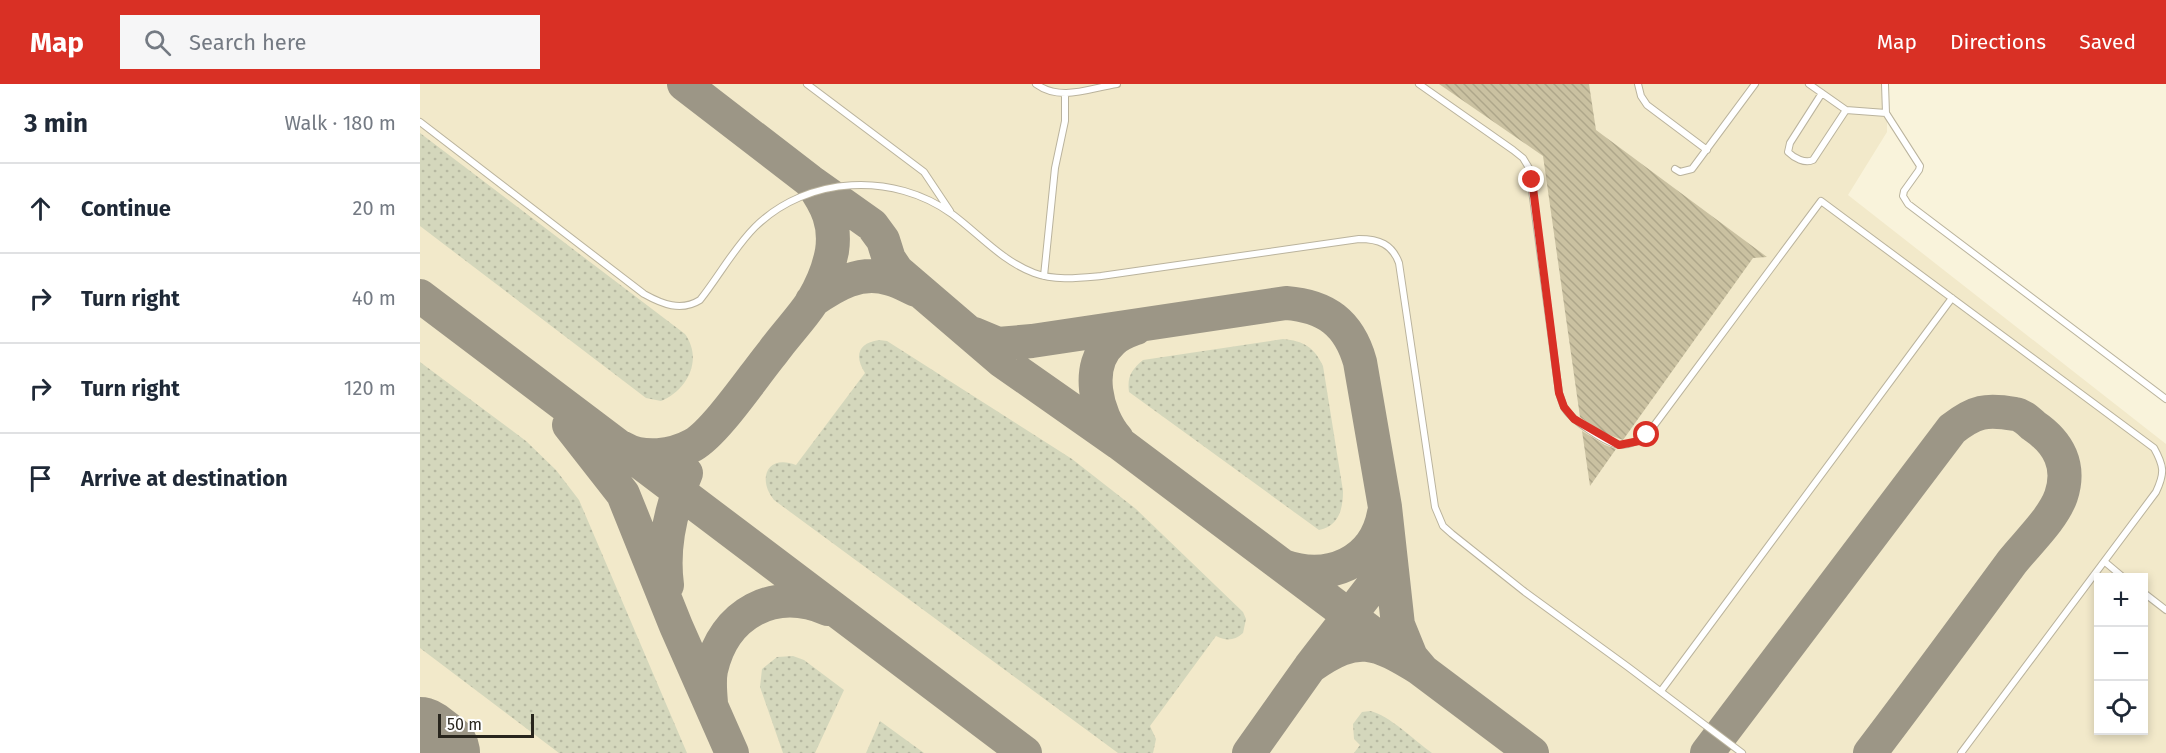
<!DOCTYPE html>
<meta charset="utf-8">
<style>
:root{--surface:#fff;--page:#f6f6f7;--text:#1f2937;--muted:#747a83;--line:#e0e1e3;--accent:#d93025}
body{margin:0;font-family:"Fira Sans",sans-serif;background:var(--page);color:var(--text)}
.controls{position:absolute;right:18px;bottom:18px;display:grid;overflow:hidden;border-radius:0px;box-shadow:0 3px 9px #0003}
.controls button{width:54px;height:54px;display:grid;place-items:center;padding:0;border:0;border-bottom:2px solid var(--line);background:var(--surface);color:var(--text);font:30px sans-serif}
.scale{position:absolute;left:18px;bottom:15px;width:96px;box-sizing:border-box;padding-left:6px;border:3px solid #28251d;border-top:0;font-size:16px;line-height:21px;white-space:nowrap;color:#28251d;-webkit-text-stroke:4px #fff;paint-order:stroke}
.stop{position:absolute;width:18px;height:18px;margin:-14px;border:4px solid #d93025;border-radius:50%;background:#fff}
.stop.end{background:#d93025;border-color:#fff;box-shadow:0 2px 6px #0008}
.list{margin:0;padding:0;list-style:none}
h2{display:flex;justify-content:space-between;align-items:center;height:78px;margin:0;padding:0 24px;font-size:26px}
h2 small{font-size:20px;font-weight:400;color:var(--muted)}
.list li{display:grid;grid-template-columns:39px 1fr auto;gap:18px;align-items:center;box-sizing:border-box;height:90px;padding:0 24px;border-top:2px solid var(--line)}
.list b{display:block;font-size:22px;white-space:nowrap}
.list em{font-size:20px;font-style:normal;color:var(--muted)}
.icon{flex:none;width:33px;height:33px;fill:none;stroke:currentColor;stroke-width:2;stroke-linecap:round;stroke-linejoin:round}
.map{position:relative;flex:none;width:1746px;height:669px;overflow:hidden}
header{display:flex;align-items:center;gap:36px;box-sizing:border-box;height:84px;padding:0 30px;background:var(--accent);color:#fff}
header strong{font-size:28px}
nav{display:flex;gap:33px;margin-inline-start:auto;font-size:21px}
.search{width:420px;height:54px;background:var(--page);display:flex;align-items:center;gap:15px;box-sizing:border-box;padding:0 21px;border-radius:0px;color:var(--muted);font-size:22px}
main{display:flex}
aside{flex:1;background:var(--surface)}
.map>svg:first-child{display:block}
.built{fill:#f2e9ca;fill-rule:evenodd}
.grass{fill:url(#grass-dots)}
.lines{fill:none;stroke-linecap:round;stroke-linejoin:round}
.taxiway{stroke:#9c9686;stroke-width:34}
.runway{stroke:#9c9686;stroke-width:86}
.building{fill:url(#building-back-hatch)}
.lane-casing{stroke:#bab39d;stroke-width:8}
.lane{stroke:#fff;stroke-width:6}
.route{stroke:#d93025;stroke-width:8}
</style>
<header>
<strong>Map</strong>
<div class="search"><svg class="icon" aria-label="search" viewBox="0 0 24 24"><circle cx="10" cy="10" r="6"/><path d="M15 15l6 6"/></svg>Search here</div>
<nav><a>Map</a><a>Directions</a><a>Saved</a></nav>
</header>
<main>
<aside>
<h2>3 min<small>Walk · 180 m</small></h2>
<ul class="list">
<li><svg class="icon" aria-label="ahead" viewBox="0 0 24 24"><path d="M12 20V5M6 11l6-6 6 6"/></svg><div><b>Continue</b></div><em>20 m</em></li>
<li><svg class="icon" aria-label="right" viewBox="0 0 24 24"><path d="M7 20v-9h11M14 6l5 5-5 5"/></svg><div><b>Turn right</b></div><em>40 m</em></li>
<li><svg class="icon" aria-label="right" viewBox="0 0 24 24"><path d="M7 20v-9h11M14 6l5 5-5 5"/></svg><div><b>Turn right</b></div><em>120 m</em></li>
<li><svg class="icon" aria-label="arrive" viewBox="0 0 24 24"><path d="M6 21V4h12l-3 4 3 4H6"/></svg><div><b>Arrive at destination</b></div></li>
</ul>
</aside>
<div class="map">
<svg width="1746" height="669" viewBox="0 0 1746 669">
<defs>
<pattern id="grass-dots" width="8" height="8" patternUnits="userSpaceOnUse" patternTransform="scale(1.5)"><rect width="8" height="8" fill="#d4d7bc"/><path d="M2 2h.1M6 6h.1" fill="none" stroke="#b6b8a1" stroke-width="1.8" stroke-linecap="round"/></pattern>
<pattern id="building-back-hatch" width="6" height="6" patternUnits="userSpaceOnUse" patternTransform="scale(1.5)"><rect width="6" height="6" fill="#cac1a1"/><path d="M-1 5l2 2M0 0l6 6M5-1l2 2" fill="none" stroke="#aea68a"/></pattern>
</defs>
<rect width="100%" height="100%" fill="#f9f3db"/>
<path class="built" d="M 0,0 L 1467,0 L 1467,48 L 1428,111 L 1746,360 L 1746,669 L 0,669 ZM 1678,494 L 1724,494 L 1724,646 L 1678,646 Z"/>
<path class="grass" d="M 0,49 L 265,250 C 283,275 268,306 241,317 L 226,314 L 0,142 Z
M 863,255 C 884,257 894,263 903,282 L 923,407 C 923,425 919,442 899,446 L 709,308 C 707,293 711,286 723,276 Z
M 459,256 L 467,257 L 652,375 L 716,425 L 823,528 L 826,535 L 823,549 C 814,557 806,557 796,552 L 730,642 L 736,655 L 733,669 L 698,669 L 354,416 C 337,395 347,370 376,381 L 445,289 C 434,272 438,259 459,256 Z
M 0,278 L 106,357 L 136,386 L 159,416 L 267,669 L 139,669 L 0,564 Z
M 373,572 L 384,576 L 424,606 L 395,669 L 363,669 L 340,603 L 342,585 L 357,573 Z
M 950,627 C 969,631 995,657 1012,669 L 934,669 L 940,661 L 934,655 L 933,640 L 942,628 Z
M 460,637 L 504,669 L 446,669 Z"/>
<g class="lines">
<path class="taxiway" d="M 264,0 L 390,97 L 452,141 L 463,156 L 469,175 L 477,187 L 582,277 L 699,359 L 1112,669
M 0,212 L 605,669
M 392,217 C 415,201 441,185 470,195 C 479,197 487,202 496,206
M 554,250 L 578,260 L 612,257 L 866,219 C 906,222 929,239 940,278 L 965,423 L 978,541 L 991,573 L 1002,586 C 955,557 938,549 890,583
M 149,341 L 203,410 L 256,542 L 312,669
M 697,355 C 676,331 664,281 692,257 C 699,250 708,247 716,244
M 203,364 C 223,376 253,372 273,361 C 296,348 334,291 353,268 C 365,251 381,235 392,218 C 401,203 409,184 412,167 C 416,140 407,121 392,100
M 863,482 C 908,498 955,479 964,429
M 247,501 C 242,463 251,424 266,389
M 291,619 C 290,608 289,596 291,586 C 304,529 354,502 408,525
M 829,669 L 890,583 L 951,504 L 964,483 L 968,465
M 1287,669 L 1532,345 C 1555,327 1566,325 1595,330 C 1602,331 1608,337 1614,342 C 1639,359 1651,382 1641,412 C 1633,435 1607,459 1592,478 C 1545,542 1498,606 1450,669"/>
<path class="runway" d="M 0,656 L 17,669"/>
</g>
<path class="building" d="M 1019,0 L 1169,0 L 1176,46 L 1347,173 L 1333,174 L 1203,356 L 1181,348 L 1160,333 L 1123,72 Z
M 1162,347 L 1185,361 L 1196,365 L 1170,402 Z"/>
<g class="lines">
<defs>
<path id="lane" d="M 387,0 L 504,88 L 530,127
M 616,0 C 641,18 670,4 697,0
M 999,0 L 1093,66 L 1103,74 L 1109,84 L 1139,309 C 1141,314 1142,319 1144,323 C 1150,335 1188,361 1201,361 C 1211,361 1219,356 1227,351 L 1401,117 L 1734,364 C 1744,382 1745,389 1736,408 L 1541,669
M 1218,0 L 1221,12 L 1227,21 L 1287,66
M 1389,0 L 1426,26 L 1466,29
M 1465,0 L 1466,29 L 1500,82 L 1499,86 L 1484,107 L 1483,112 L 1488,120 L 1746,315
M 1402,9 L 1370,59 L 1368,68 C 1374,74 1385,80 1393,76 L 1426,26
M 0,38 L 224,210 C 242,220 261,228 280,216 C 299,192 314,164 335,143 C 388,91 474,88 532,130 C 559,150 582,177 614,189 C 635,197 659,194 681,192 L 939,155 C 959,155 972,160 979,179 L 1015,423 L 1023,442 L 1032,450 L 1105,508 L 1208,583 L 1322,669
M 1255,85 L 1260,88 L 1272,85 L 1335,0
M 624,192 L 635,84 L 645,37 L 645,11
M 1685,478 L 1704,494
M 1724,509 L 1746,526
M 1241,607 L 1532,214"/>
</defs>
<use href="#lane" class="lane-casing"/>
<use href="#lane" class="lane"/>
</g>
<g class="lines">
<path class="route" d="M 1112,96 L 1139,309 L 1144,323 L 1154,335 L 1199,361 L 1219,357 L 1227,351"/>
</g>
</svg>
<div class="controls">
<button>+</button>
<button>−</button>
<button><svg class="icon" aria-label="locate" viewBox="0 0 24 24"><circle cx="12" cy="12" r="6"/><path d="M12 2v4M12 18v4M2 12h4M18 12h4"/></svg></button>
</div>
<div class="scale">50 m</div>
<div class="stop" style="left:1227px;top:351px"></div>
<div class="stop end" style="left:1112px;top:96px"></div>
</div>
</main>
